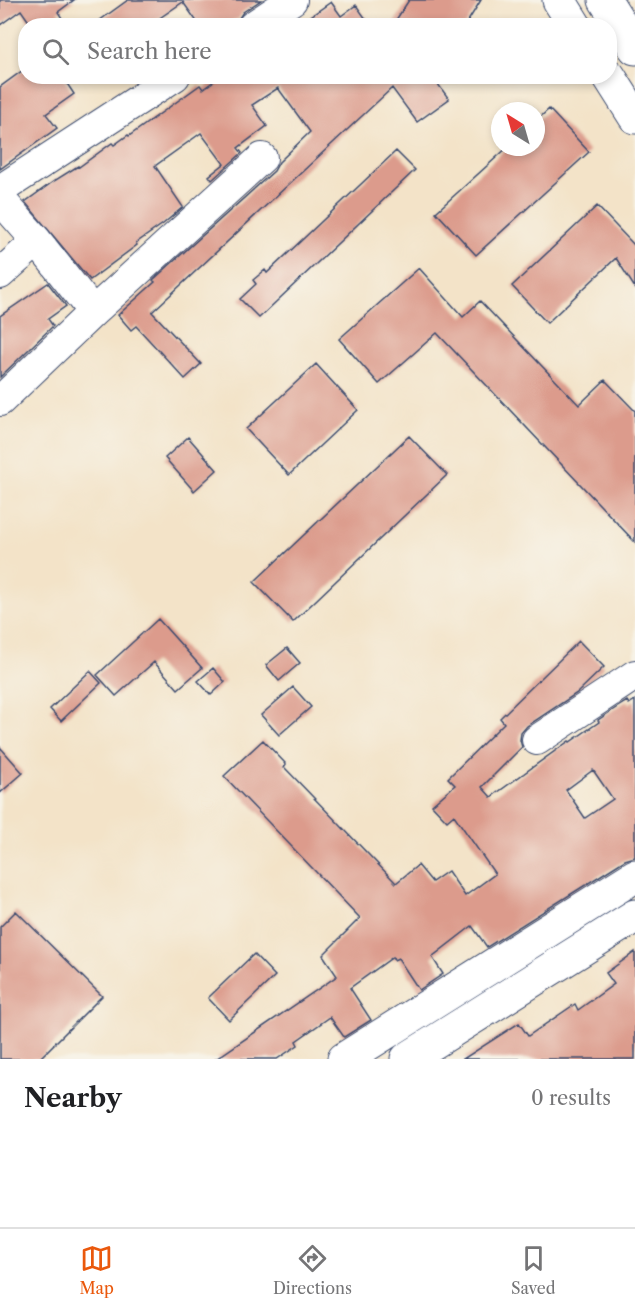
<!DOCTYPE html>
<style>
:root{--surface:#fff;--page:#f2f2f2;--text:#202124;--muted:#757577;--line:#e0e0e0;--accent:#ea580c}
body{margin:0;font-family:"Libre Caslon Text",serif;background:var(--page);color:var(--text)}
.compass{position:absolute;left:491px;top:102px;width:54px;height:54px;border-radius:50%;background:var(--surface);box-shadow:0 3px 9px #0003;rotate:323deg}
.list{margin:0;padding:0;list-style:none}
h2{display:flex;justify-content:space-between;align-items:center;height:78px;margin:0;padding:0 24px;font-size:26px}
h2 small{font-size:20px;font-weight:400;color:var(--muted)}
.icon{flex:none;width:33px;height:33px;fill:none;stroke:currentColor;stroke-width:2;stroke-linecap:round;stroke-linejoin:round}
.map{position:relative;flex:none;width:635px;height:1059px;overflow:hidden}
.search{position:absolute;background:var(--surface);box-shadow:0 3px 9px #0003;left:18px;right:18px;top:18px;height:66px;display:flex;align-items:center;gap:15px;box-sizing:border-box;padding:0 21px;border-radius:24px;color:var(--muted);font-size:22px}
.sheet{height:168px;background:var(--surface)}
nav{display:flex;justify-content:space-around;align-items:center;box-sizing:border-box;height:84px;border-top:2px solid var(--line);background:var(--surface);font-size:16px;color:var(--muted)}
nav a{display:grid;justify-items:center;gap:3px}
nav .on{color:var(--accent)}
.map>svg:first-child{display:block}
.building{fill:#dc9b8c;fill-rule:evenodd}
.lines{fill:none;stroke-linecap:round;stroke-linejoin:round}
.minor-casing{stroke:#3b4a6e;stroke-width:32}
.major-casing{stroke:#3b4a6e;stroke-width:35}
.minor{stroke:#fff;stroke-width:30}
.major{stroke:#fff;stroke-width:33}
</style>
<div class="map">
<svg width="635" height="1059" viewBox="0 0 635 1059">
<rect width="100%" height="100%" fill="#f7f3e8"/>
<filter id="ink" filterUnits="userSpaceOnUse"><feTurbulence type="fractalNoise" baseFrequency=".0167" numOctaves="2"/><feDisplacementMap in="SourceGraphic" scale="12" xChannelSelector="R" yChannelSelector="G"/><feConvolveMatrix kernelMatrix="1 2 1 2 8 2 1 2 1" color-interpolation-filters="sRGB"/></filter>
<filter id="wash" filterUnits="userSpaceOnUse"><feTurbulence type="fractalNoise" baseFrequency=".008" numOctaves="4" result="noise"/><feDisplacementMap in="SourceGraphic" scale="24" xChannelSelector="R" yChannelSelector="G"/><feGaussianBlur stdDeviation="1.35" result="paint"/><feColorMatrix in="noise" values="0 0 0 0 0 0 0 0 0 0 0 0 0 0 0 0 0 1.4 0 .05"/><feComposite in="paint" operator="in"/></filter>
<g filter="url(#wash)">
<rect width="100%" height="100%" fill="#f3e3c8"/>
<g id="blocks">
<path class="building" d="M 0,0 L 74,0 L 58,12 L 67,26 L 32,26 L 21,10 L 0,25 Z
M 128,0 L 261,0 L 243,12 L 237,21 L 236,19 L 226,26 L 200,26 L 183,2 L 148,26 L 92,26 Z
M 409,0 L 481,0 L 465,26 L 392,26 Z
M 331,2 L 341,16 L 356,5 L 371,26 L 318,26 L 311,16 Z
M 26,68 L 26,76 L 62,76 L 74,94 L 46,114 L 57,128 L 0,169 L 0,87 Z
M 221,76 L 432,76 L 449,99 L 417,122 L 392,88 L 152,312 L 201,364 L 185,379 L 136,326 L 131,330 L 118,315 L 155,282 L 153,280 L 274,171 L 279,162 L 310,132 L 278,88 L 252,105 L 267,126 L 238,148 L 242,153 L 212,180 L 209,176 L 224,164 L 201,133 L 155,166 L 183,207 L 163,224 L 136,243 L 137,245 L 90,280 L 25,202 L 54,181 L 78,166 L 79,167 L 112,143 L 114,145 L 128,135 L 129,136 L 200,85 L 203,89 Z
M 549,109 L 589,152 L 476,255 L 436,212 L 508,147 L 536,147 L 536,121 Z
M 396,151 L 415,170 L 259,318 L 240,299 L 256,284 L 253,280 L 265,270 L 267,273 Z
M 597,206 L 635,246 L 635,288 L 616,258 L 547,323 L 512,286 Z
M 419,268 L 463,317 L 480,301 L 579,405 L 605,380 L 635,411 L 635,542 L 437,333 L 379,384 L 339,339 Z
M 48,283 L 66,306 L 48,319 L 53,326 L 0,377 L 0,316 Z
M 316,364 L 358,410 L 289,475 L 246,429 Z
M 409,436 L 447,475 L 293,622 L 254,582 Z
M 188,437 L 217,470 L 194,491 L 165,458 Z
M 158,619 L 202,668 L 178,689 L 154,662 L 116,696 L 97,675 Z
M 579,641 L 604,667 L 577,693 L 527,726 L 521,733 L 520,740 L 522,747 L 482,787 L 491,797 L 569,741 L 570,742 L 599,722 L 598,720 L 616,708 L 627,701 L 629,704 L 635,700 L 635,857 L 625,860 L 487,947 L 472,926 L 432,957 L 443,974 L 419,990 L 398,958 L 394,960 L 393,957 L 350,988 L 371,1020 L 344,1037 L 330,1017 L 296,1041 L 298,1045 L 277,1059 L 216,1059 L 337,976 L 323,955 L 360,918 L 224,776 L 263,740 L 286,764 L 284,767 L 396,883 L 418,865 L 432,882 L 448,871 L 465,896 L 495,874 L 454,815 L 447,821 L 432,805 L 455,785 L 448,778 L 504,723 L 500,718 ZM 593,770 L 613,799 L 585,818 L 566,790 Z
M 287,648 L 300,663 L 279,681 L 266,665 Z
M 213,668 L 225,682 L 211,695 L 198,681 Z
M 90,671 L 101,683 L 61,721 L 50,709 Z
M 293,687 L 311,707 L 279,735 L 261,715 Z
M 0,747 L 23,773 L 0,793 Z
M 16,911 L 102,996 L 39,1059 L 0,1059 L 0,927 Z
M 635,952 L 635,1059 L 463,1059 L 519,1023 L 528,1036 L 575,1004 L 578,1010 L 614,984 L 606,973 Z
M 254,954 L 275,976 L 229,1020 L 208,998 Z"/>
</g>
</g>
<g filter="url(#ink)">
<use href="#blocks" fill-opacity="0" stroke="#3b4a6e" stroke-width="1.5"/>
<g class="lines">
<defs>
<path id="minor" d="M 253,26 L 292,0
M 0,190 L 175,76
M 0,199 L 37,241 L 93,312
M 0,274 L 37,241
M 0,401 L 93,312 L 262,158
M 537,740 L 635,675"/>
<path id="major" d="M 559,0 L 575,26
M 605,0 L 635,48
M 609,76 L 635,117
M 344,1059 L 635,876
M 407,1059 L 635,916"/>
</defs>
<use href="#minor" class="minor-casing"/>
<use href="#major" class="major-casing"/>
<use href="#minor" class="minor"/>
<use href="#major" class="major"/>
</g>
</g>
</svg>
<svg class="compass" viewBox="-18 -18 36 36"><path d="M0-13l5 13h-10z" fill="#e53935"/><path d="M0 13l5-13h-10z" fill="#757577"/></svg>
<div class="search"><svg class="icon" aria-label="search" viewBox="0 0 24 24"><circle cx="10" cy="10" r="6"/><path d="M15 15l6 6"/></svg>Search here</div>
</div>
<section class="sheet">
<h2>Nearby<small>0 results</small></h2>
<ul class="list">
</ul>
</section>
<nav>
<a class="on"><svg class="icon" aria-label="map" viewBox="0 0 24 24"><path d="M3 6l6-2 6 2 6-2v14l-6 2-6-2-6 2zM9 4v14M15 6v14"/></svg>Map</a>
<a><svg class="icon" aria-label="directions" viewBox="0 0 24 24"><path d="M12 3l9 9-9 9-9-9zM9 14v-3h6M13 9l2 2-2 2"/></svg>Directions</a>
<a><svg class="icon" aria-label="saved" viewBox="0 0 24 24"><path d="M7 4h10v16l-5-4-5 4z"/></svg>Saved</a>
</nav>
